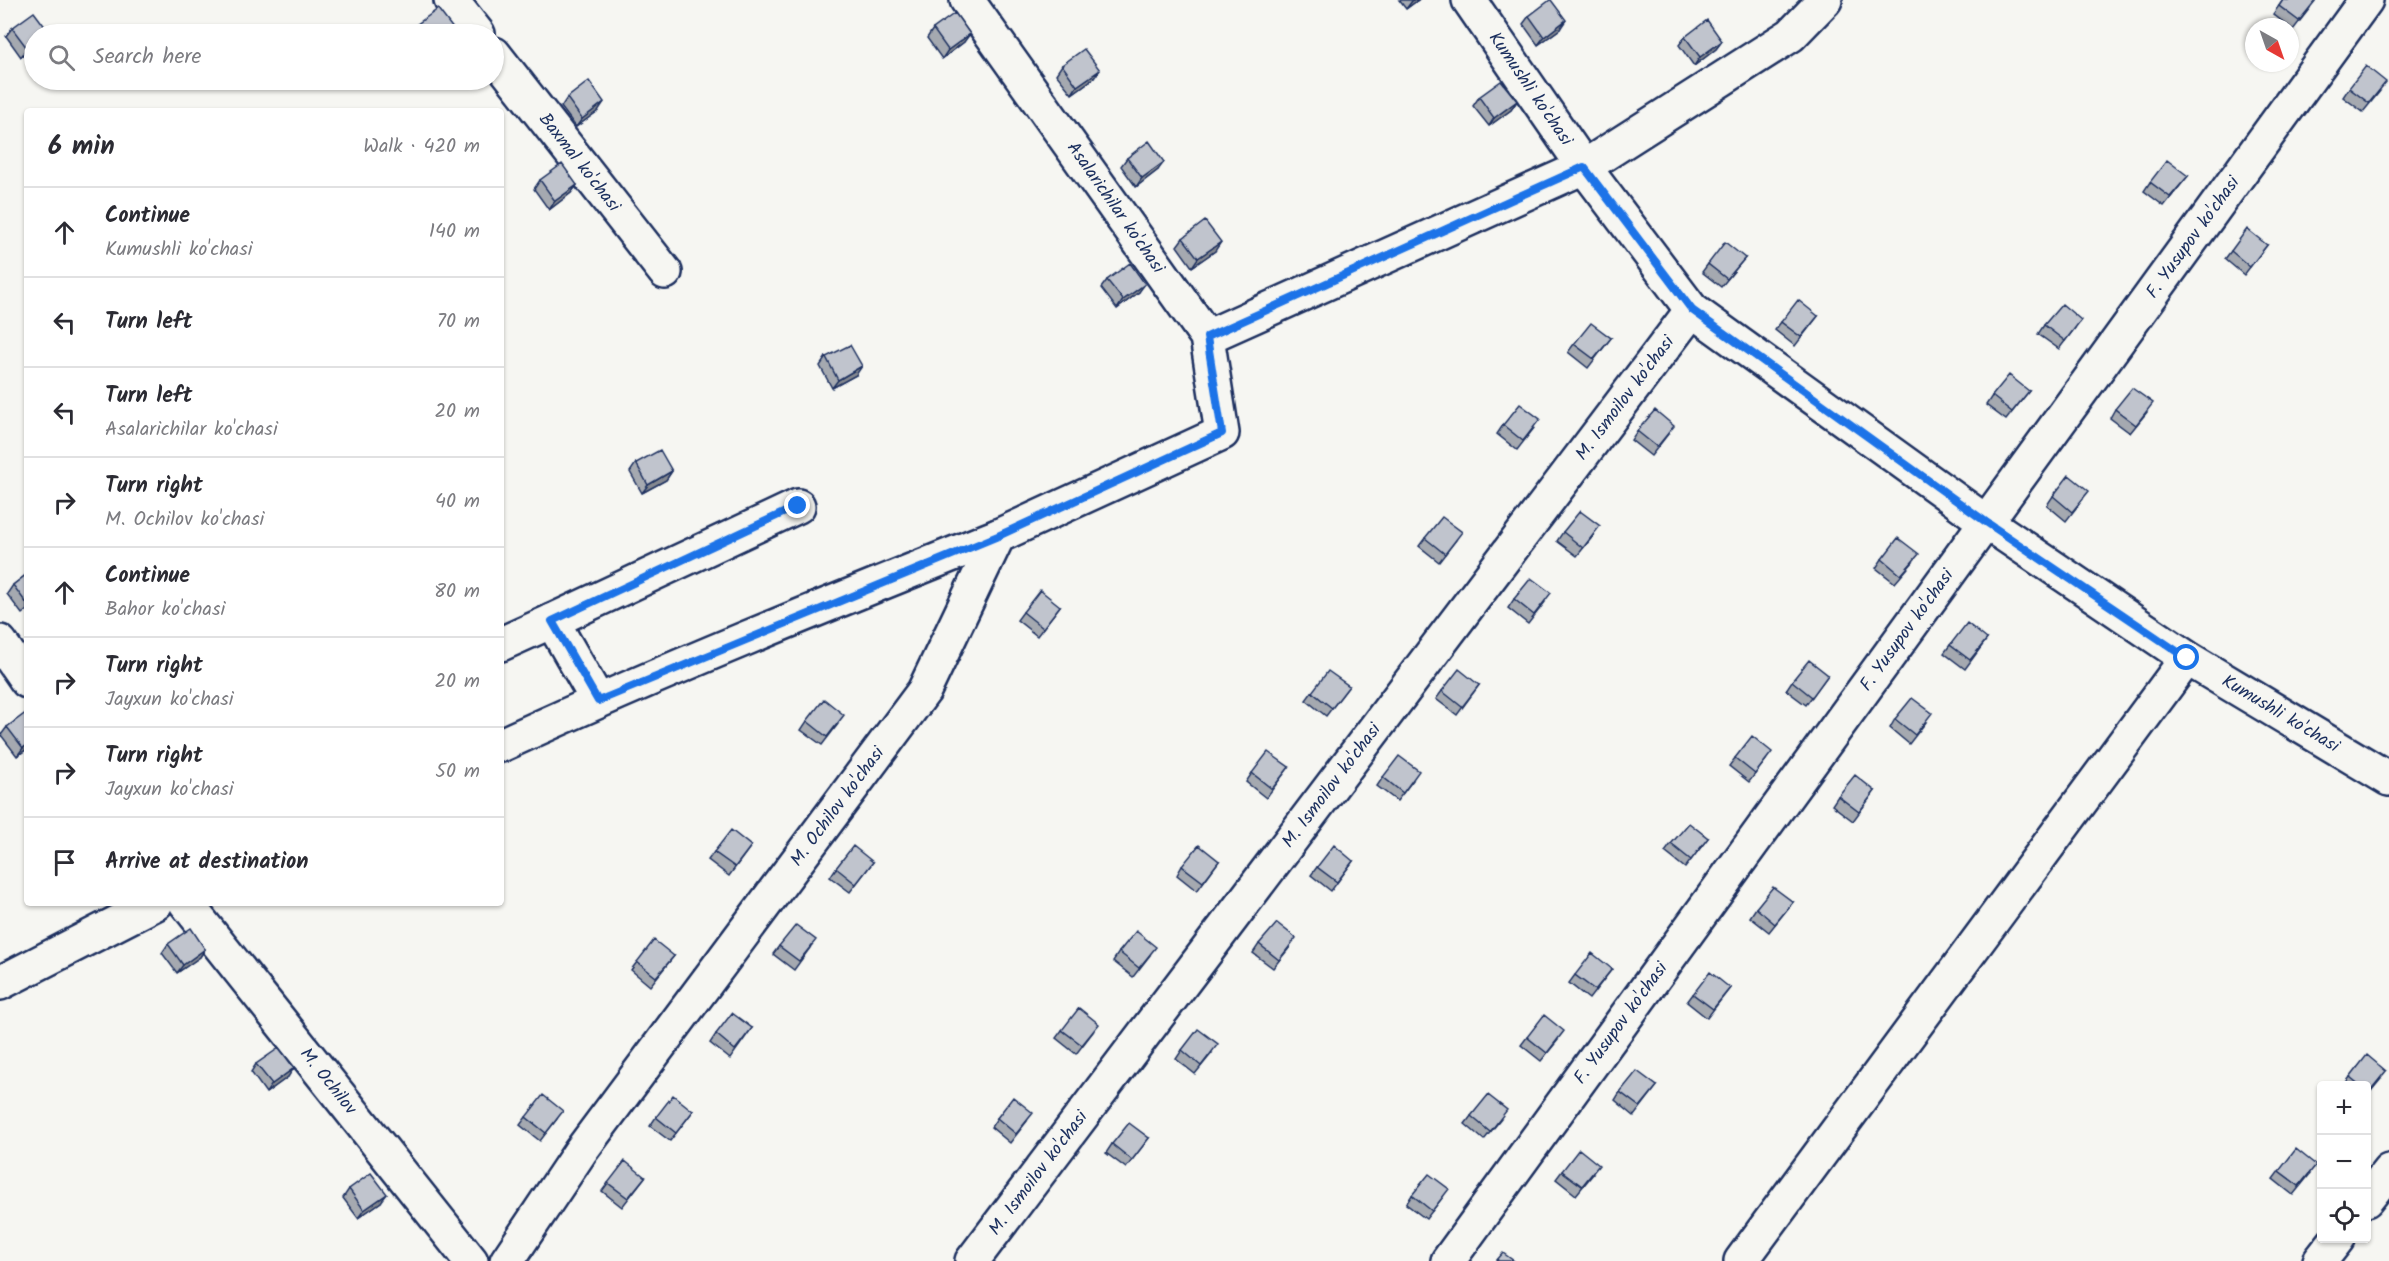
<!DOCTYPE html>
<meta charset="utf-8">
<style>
:root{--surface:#fff;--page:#f7f7f7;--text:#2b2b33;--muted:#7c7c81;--line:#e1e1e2}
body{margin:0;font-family:Kalam,sans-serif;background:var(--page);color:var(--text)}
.controls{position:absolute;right:18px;bottom:18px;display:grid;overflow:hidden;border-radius:6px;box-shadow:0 2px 4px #0004}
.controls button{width:54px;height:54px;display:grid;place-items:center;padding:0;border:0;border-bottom:2px solid var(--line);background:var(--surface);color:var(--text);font:30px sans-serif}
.compass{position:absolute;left:2245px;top:18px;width:54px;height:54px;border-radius:50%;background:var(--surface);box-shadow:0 2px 4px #0004;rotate:140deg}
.stop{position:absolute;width:18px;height:18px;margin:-14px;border:4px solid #1a73e8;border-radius:50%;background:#fff}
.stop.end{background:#1a73e8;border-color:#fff;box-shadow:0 2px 6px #0008}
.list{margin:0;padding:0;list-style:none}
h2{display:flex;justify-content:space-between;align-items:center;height:78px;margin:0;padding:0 24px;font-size:26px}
h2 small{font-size:20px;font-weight:400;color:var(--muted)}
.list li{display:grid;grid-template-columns:39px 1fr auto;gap:18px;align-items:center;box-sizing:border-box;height:90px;padding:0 24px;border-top:2px solid var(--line)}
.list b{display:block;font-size:22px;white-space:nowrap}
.list p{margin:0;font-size:20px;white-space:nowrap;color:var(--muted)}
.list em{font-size:20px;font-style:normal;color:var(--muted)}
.icon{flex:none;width:33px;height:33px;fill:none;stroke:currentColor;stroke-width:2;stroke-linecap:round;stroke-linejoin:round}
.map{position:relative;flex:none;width:2389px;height:1261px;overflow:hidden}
.search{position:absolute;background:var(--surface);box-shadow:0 2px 4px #0004;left:24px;top:24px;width:480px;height:66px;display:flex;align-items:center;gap:15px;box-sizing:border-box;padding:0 21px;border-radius:33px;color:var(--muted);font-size:22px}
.panel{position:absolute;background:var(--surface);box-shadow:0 2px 4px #0004;left:24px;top:108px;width:480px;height:798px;border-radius:6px}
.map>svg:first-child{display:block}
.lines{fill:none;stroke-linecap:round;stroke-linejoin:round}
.street-casing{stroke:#1b2f5e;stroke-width:38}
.secondary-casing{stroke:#1b2f5e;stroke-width:38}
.street{stroke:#f6f6f2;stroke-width:33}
.secondary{stroke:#f6f6f2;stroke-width:33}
.wall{fill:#a5a9b0;stroke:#1b2f5e;stroke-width:1.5}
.shaded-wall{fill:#868990;stroke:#1b2f5e;stroke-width:1.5}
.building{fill:#c0c4cd;stroke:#1b2f5e;stroke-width:1.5}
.route{stroke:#1a73e8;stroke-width:8}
.labels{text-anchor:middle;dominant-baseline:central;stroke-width:6;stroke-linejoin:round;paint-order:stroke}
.street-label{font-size:18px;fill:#1b2f5e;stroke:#f6f6f2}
</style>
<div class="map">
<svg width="2389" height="1261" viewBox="0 0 2389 1261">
<rect width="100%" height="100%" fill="#f6f6f2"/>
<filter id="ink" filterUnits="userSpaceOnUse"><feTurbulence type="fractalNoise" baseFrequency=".0167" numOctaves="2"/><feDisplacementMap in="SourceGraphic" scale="12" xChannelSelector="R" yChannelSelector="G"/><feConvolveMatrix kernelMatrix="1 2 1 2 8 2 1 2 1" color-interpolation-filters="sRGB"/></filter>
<g filter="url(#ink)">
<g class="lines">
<defs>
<g id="street">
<path d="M 451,0 L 478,34"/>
<path id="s1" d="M 1469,0 L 1584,167 L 1692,310 L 1986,522 L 2187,658 L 2389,779"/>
<path id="s2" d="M 494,54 L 665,272"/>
<path d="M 1207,337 L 1584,167 L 1791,35 L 1825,0"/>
<path d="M 0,642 L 27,681"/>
<path d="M 501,644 L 552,621"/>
<path d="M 598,701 L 552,621 L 798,506"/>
<path d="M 501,745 C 664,670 831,603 998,536"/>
<path id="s3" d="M 186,903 L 471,1261"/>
<path d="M 0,983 L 156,903"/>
<path id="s4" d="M 507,1261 L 580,1152 L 924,691 L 998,536 L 1222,433 L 1207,337 L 967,0"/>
<path id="s5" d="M 972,1261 L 1692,310"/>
<path id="s6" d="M 1448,1261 L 2366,0"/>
<path d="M 1741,1261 L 2187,658"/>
</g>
<path id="secondary" d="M 2366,1200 L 2389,1171
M 2320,1261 L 2338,1238"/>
</defs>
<use href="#street" class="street-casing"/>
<use href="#secondary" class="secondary-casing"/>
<use href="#street" class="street"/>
<use href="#secondary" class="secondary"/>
</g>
<path class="wall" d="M 1399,0 L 1418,0 L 1406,9 Z
M 2283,0 L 2310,8 L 2293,30 L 2273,14 Z
M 1529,16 L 1560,29 L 1538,45 L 1523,24 Z
M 416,25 L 450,34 L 410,34 Z
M 12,28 L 34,34 L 34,47 L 21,57 L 6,36 Z
M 933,29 L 964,42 L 942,59 L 927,38 Z
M 1685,37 L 1722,41 L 1716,49 L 1694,66 L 1679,45 Z
M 1062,65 L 1094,78 L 1072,94 L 1056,74 Z
M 2349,88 L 2380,91 L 2363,112 L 2343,97 Z
M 1479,97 L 1517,101 L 1511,110 L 1489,126 L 1473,106 Z
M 567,98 L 598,111 L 576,127 L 561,107 Z
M 1127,158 L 1158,170 L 1136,187 L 1121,166 Z
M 2188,176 L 2164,206 L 2144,191 L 2150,182 Z
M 540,180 L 577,185 L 571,193 L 549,210 L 534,189 Z
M 1183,238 L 1215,251 L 1192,267 L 1177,246 Z
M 2267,245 L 2244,275 L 2225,259 L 2231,251 Z
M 1745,258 L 1721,287 L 1702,272 L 1708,264 Z
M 1107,280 L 1139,292 L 1117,309 L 1101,288 Z
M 1818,316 L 1795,346 L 1775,330 L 1781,322 Z
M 2044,325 L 2075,328 L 2059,349 L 2038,334 Z
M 1611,338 L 1588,368 L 1568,352 L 1574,344 Z
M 826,357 L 856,375 L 832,388 L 820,366 Z
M 2029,391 L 2006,420 L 1986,405 L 1992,396 Z
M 2115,409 L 2147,412 L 2130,433 L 2110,418 Z
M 1503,425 L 1534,428 L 1517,450 L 1497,434 Z
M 1637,431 L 1668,434 L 1651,456 L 1631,440 Z
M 636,463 L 672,471 L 666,480 L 642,493 L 630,472 Z
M 2053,496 L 2083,499 L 2066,521 L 2047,505 Z
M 1563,532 L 1594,535 L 1577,556 L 1557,541 Z
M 1425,538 L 1456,540 L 1439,562 L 1419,546 Z
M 1882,559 L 1913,562 L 1895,583 L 1876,568 Z
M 27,574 L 27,610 L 22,614 L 7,594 L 13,585 Z
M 1514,599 L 1545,602 L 1528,624 L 1508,608 Z
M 1060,606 L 1037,636 L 1017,620 L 1023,612 Z
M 1987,639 L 1965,669 L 1944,653 L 1950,645 Z
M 1828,675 L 1806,705 L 1786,690 L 1792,681 Z
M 1479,685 L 1457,715 L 1436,699 L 1442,691 Z
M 1349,686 L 1326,716 L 1306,700 L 1312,692 Z
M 1895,719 L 1926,722 L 1909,744 L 1890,728 Z
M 807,721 L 838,724 L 822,745 L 801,730 Z
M 7,727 L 27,749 L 17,756 L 1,735 Z
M 1735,758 L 1766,760 L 1749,782 L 1729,766 Z
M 1289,767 L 1266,798 L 1246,782 L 1252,773 Z
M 1383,777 L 1413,780 L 1397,801 L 1377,786 Z
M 1875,791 L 1853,821 L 1832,805 L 1838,796 Z
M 1708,838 L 1685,868 L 1665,852 L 1671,844 Z
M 751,846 L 729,876 L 708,860 L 714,852 Z
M 1219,861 L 1197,891 L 1177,875 L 1182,866 Z
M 1353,861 L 1331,891 L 1311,875 L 1317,867 Z
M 873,862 L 850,892 L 830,877 L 836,868 Z
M 1793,902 L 1769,932 L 1750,917 L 1756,908 Z
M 168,944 L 205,949 L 200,957 L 177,973 L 162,953 Z
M 1259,944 L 1290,947 L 1273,968 L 1253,953 Z
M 779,946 L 810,948 L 794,970 L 773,954 Z
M 1119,952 L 1150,955 L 1133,977 L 1113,961 Z
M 674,956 L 650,986 L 631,970 L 637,962 Z
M 1612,969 L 1589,999 L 1569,983 L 1575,975 Z
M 1730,988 L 1707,1018 L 1687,1002 L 1693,994 Z
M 752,1028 L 730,1059 L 710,1043 L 716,1034 Z
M 1062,1030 L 1093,1032 L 1076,1054 L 1056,1038 Z
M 1527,1037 L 1558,1040 L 1541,1061 L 1521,1045 Z
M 1182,1050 L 1212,1053 L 1195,1074 L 1176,1059 Z
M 256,1064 L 288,1077 L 266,1093 L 251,1072 Z
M 2350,1077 L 2381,1079 L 2367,1096 L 2367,1086 L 2344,1085 Z
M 1657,1086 L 1634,1116 L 1615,1100 L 1620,1092 Z
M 693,1111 L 670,1141 L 650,1126 L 656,1117 Z
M 1471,1116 L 1501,1119 L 1484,1140 L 1465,1124 Z
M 526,1117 L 557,1119 L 540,1141 L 520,1125 Z
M 997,1118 L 1027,1121 L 1010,1143 L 991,1127 Z
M 1149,1138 L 1126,1168 L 1106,1153 L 1112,1144 Z
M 1562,1171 L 1593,1174 L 1576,1195 L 1556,1179 Z
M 2279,1171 L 2310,1174 L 2293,1195 L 2273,1179 Z
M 645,1177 L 622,1207 L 602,1191 L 608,1183 Z
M 349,1189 L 381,1202 L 358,1218 L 343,1198 Z
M 1412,1195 L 1443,1197 L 1426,1219 L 1406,1204 Z"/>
<path class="shaded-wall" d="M 1413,0 L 1418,0 L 1406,9 L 1412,1 Z
M 1566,20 L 1560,29 L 1538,45 L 1544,37 Z
M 970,34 L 964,42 L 942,59 L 948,50 Z
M 1722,41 L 1716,49 L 1694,66 L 1700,57 Z
M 34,43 L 34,47 L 21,57 L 27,48 Z
M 1100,70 L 1094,78 L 1072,94 L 1077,86 Z
M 1517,101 L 1511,110 L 1489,126 L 1494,118 Z
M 604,102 L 598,111 L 576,127 L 582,119 Z
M 1164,162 L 1158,170 L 1136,187 L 1142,178 Z
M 577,185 L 571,193 L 549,210 L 555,201 Z
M 1221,242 L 1215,251 L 1192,267 L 1198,258 Z
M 1145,284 L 1139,292 L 1117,309 L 1123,300 Z
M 862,366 L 856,375 L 832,388 L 838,380 Z
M 672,471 L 666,480 L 642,493 L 648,485 Z
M 27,745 L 27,749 L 17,756 L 23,748 Z
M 205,949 L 200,957 L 177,973 L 183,965 Z
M 294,1068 L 288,1077 L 266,1093 L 272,1084 Z
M 387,1194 L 381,1202 L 358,1218 L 364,1210 Z"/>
<path class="building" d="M 1550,0 L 1551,0 L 1566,20 L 1544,37 L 1529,16 Z
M 2283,0 L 2316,0 L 2299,21 L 2279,6 Z
M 438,9 L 454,30 L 447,34 L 423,34 L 416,25 Z
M 34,12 L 49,32 L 46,34 L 34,34 L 34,43 L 27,48 L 12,28 Z
M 955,13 L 970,34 L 948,50 L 933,29 Z
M 1707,20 L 1722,41 L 1700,57 L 1685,37 Z
M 1084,49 L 1100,70 L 1077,86 L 1062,65 Z
M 2366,66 L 2386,82 L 2369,103 L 2349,88 Z
M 589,81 L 604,102 L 582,119 L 567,98 Z
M 1501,81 L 1517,101 L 1494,118 L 1479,97 Z
M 1149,141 L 1164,162 L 1142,178 L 1127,158 Z
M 2167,160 L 2188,176 L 2170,197 L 2150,182 Z
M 562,164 L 577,185 L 555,201 L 540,180 Z
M 1205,221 L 1221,242 L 1198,258 L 1183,238 Z
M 2247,229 L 2267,245 L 2250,267 L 2231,251 Z
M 1725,242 L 1745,258 L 1727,279 L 1708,264 Z
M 1130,263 L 1145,284 L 1123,300 L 1107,280 Z
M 1798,300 L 1818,316 L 1801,337 L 1781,322 Z
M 2062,304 L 2081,320 L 2065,341 L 2044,325 Z
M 1591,323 L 1611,338 L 1594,359 L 1574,344 Z
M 850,345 L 862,366 L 838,380 L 826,357 Z
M 2009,375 L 2029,391 L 2012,412 L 1992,396 Z
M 2132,388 L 2153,403 L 2136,425 L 2115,409 Z
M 1520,404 L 1540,419 L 1523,441 L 1503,425 Z
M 1655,410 L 1674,426 L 1657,447 L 1637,431 Z
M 660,450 L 672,471 L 648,485 L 636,463 Z
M 2069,475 L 2089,491 L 2072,512 L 2053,496 Z
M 1580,511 L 1600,526 L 1583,548 L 1563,532 Z
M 1442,517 L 1462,532 L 1445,554 L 1425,538 Z
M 1898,538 L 1919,554 L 1901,575 L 1882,559 Z
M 27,574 L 27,604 L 13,585 Z
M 1531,578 L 1551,593 L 1534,615 L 1514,599 Z
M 1040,590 L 1060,606 L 1043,628 L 1023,612 Z
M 1967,623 L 1987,639 L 1970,660 L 1950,645 Z
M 1809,660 L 1828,675 L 1812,697 L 1792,681 Z
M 1459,669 L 1479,685 L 1462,707 L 1442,691 Z
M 1328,671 L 1349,686 L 1332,708 L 1312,692 Z
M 1912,698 L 1932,713 L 1915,735 L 1895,719 Z
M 824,699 L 844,715 L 827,737 L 807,721 Z
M 27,712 L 27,745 L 23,748 L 7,727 Z
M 1752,736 L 1772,752 L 1755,774 L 1735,758 Z
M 1268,752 L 1289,767 L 1272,789 L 1252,773 Z
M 1399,756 L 1419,771 L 1403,793 L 1383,777 Z
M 1855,775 L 1875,791 L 1859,812 L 1838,796 Z
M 1689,823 L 1708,838 L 1691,860 L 1671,844 Z
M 731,830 L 751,846 L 735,867 L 714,852 Z
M 1199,845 L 1219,861 L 1203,882 L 1182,866 Z
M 1334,845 L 1353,861 L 1337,882 L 1317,867 Z
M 853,846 L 873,862 L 856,884 L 836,868 Z
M 1773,887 L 1793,902 L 1775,924 L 1756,908 Z
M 1277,923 L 1296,938 L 1279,960 L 1259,944 Z
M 796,925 L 816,940 L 799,961 L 779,946 Z
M 191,928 L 205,949 L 183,965 L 168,944 Z
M 1136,931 L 1156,947 L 1139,968 L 1119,952 Z
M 654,940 L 674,956 L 656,977 L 637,962 Z
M 1592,953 L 1612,969 L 1595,990 L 1575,975 Z
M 1710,972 L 1730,988 L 1713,1009 L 1693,994 Z
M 1079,1008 L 1099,1024 L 1082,1045 L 1062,1030 Z
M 732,1013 L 752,1028 L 735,1050 L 716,1034 Z
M 1544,1015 L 1564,1031 L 1547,1053 L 1527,1037 Z
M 1198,1029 L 1218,1044 L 1201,1066 L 1182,1050 Z
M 279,1048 L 294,1068 L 272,1084 L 256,1064 Z
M 2367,1055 L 2386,1071 L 2369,1092 L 2367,1089 L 2367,1086 L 2361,1086 L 2350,1077 Z
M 1637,1071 L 1657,1086 L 1640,1107 L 1620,1092 Z
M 543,1095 L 563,1111 L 546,1133 L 526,1117 Z
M 673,1095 L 693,1111 L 676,1133 L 656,1117 Z
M 1488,1095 L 1507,1110 L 1490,1132 L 1471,1116 Z
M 1013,1097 L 1033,1113 L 1016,1134 L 997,1118 Z
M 1129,1123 L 1149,1138 L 1132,1160 L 1112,1144 Z
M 1579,1149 L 1599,1165 L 1582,1186 L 1562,1171 Z
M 2296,1149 L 2316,1165 L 2299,1186 L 2279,1171 Z
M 625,1161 L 645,1177 L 628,1198 L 608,1183 Z
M 371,1173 L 387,1194 L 364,1210 L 349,1189 Z
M 1429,1174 L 1449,1189 L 1432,1211 L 1412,1195 Z
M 1503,1253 L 1514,1261 L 1496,1261 Z"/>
</g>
<g class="lines" filter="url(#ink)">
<path class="route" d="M 798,506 L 552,621 L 598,701 L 998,536 L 1222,433 L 1207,337 L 1584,167 L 1692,310 L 1986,522 L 2187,658"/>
</g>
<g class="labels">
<g class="street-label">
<text stroke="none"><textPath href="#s1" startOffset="108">Kumushli ko'chasi</textPath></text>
<text stroke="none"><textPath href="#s2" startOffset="138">Baxmal ko'chasi</textPath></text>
<text transform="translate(1115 208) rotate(55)">Asalarichilar ko'chasi</text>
<text stroke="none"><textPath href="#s6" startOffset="1266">F. Yusupov ko'chasi</textPath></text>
<text stroke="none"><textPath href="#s5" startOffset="1082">M. Ismoilov ko'chasi</textPath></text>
<text stroke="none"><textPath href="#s6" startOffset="780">F. Yusupov ko'chasi</textPath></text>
<text stroke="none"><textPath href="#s1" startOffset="1096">Kumushli ko'chasi</textPath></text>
<text stroke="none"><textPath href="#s5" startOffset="596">M. Ismoilov ko'chasi</textPath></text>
<text stroke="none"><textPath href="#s4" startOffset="562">M. Ochilov ko'chasi</textPath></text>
<text stroke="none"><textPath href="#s6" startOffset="294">F. Yusupov ko'chasi</textPath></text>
<text stroke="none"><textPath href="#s3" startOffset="228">M. Ochilov</textPath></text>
<text stroke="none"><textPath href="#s5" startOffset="110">M. Ismoilov ko'chasi</textPath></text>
</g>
</g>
</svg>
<div class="controls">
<button>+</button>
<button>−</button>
<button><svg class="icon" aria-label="locate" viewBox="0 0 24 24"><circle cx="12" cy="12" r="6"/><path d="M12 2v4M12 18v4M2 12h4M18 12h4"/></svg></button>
</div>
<svg class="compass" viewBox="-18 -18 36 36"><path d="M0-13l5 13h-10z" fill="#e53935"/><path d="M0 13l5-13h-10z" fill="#7c7c81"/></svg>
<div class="stop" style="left:2187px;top:658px"></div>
<div class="stop end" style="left:798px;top:506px"></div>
<div class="search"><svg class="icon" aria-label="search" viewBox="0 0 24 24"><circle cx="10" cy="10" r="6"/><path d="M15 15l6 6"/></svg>Search here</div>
<section class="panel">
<h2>6 min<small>Walk · 420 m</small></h2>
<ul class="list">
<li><svg class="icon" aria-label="ahead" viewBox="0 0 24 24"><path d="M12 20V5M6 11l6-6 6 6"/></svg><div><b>Continue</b><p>Kumushli ko'chasi</p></div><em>140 m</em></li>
<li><svg class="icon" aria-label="left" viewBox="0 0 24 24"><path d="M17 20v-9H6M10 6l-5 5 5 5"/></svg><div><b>Turn left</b></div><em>70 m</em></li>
<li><svg class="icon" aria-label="left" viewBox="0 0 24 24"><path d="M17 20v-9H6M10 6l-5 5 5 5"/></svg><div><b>Turn left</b><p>Asalarichilar ko'chasi</p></div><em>20 m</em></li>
<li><svg class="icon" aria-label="right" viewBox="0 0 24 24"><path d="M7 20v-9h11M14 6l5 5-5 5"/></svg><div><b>Turn right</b><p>M. Ochilov ko'chasi</p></div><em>40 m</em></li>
<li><svg class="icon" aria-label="ahead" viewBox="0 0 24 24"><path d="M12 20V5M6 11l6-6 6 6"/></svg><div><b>Continue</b><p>Bahor ko'chasi</p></div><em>80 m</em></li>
<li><svg class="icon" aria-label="right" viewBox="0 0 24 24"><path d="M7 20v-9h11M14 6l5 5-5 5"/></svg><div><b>Turn right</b><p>Jayxun ko'chasi</p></div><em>20 m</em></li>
<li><svg class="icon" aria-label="right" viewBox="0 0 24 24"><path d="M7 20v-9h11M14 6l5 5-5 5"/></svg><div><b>Turn right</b><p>Jayxun ko'chasi</p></div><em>50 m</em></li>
<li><svg class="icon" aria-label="arrive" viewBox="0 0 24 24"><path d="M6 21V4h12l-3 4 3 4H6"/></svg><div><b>Arrive at destination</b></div></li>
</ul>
</section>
</div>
